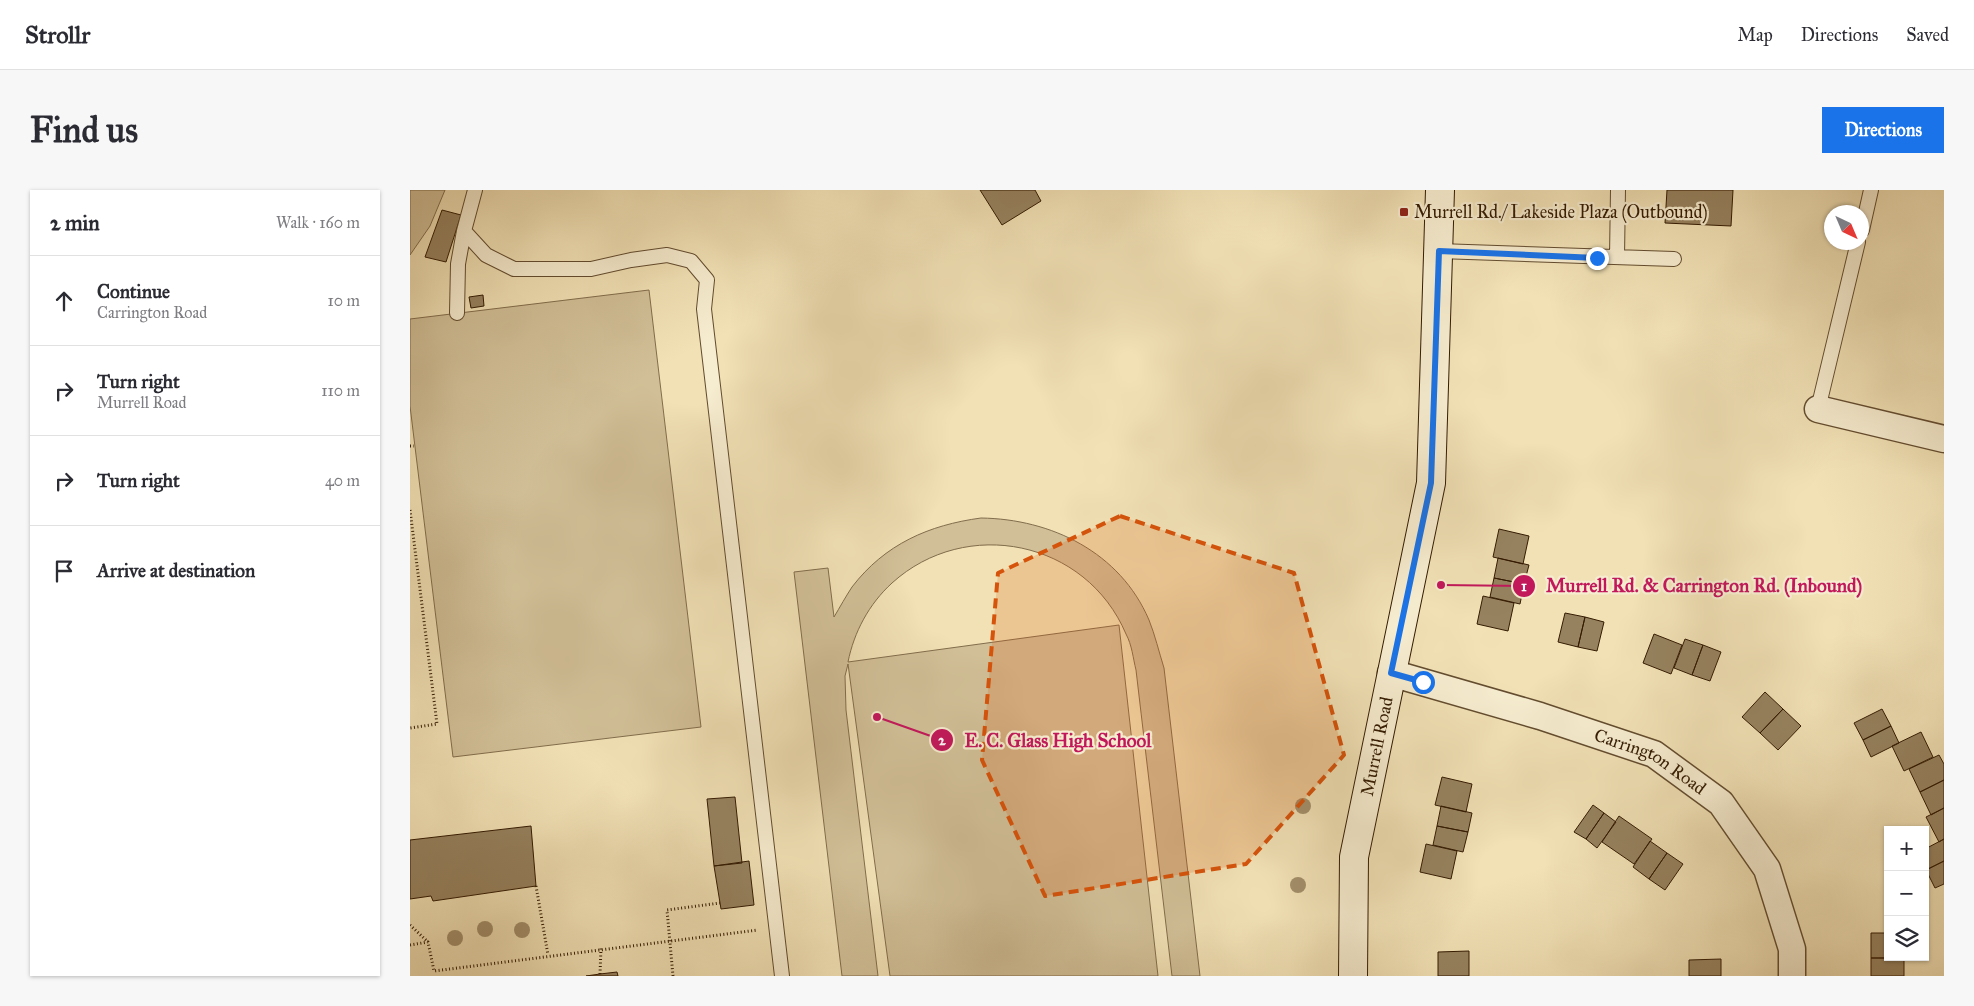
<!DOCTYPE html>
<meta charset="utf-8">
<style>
:root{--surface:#fff;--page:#f7f7f7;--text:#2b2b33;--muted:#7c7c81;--line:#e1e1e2;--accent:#1a73e8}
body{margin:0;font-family:"IM FELL Great Primer",serif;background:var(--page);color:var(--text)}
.controls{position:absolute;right:15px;bottom:15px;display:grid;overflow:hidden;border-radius:0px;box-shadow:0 1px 4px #0004}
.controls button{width:45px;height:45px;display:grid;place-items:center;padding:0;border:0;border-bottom:1px solid var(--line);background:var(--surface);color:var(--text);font:25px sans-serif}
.compass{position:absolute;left:1414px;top:15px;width:45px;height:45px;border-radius:50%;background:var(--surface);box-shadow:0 1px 4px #0004;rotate:136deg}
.stop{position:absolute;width:15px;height:15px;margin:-11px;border:4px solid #1a73e8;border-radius:50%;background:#fff}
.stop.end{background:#1a73e8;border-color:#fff;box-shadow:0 1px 5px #0008}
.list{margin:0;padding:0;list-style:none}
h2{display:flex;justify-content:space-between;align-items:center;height:65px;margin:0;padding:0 20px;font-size:21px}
h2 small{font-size:16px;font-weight:400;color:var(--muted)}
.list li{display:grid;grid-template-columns:32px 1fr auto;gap:15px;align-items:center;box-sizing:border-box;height:90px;padding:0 20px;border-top:1px solid var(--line)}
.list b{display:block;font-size:19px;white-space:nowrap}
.list p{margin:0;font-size:16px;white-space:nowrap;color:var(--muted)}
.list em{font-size:16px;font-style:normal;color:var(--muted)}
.icon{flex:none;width:28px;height:28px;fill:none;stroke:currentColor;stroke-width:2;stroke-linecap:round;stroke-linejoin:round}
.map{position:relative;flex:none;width:1534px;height:786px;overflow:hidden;border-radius:0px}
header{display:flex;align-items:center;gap:30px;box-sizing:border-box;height:70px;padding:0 25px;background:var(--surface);border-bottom:1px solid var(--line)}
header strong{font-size:24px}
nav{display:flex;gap:28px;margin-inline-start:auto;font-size:18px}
.intro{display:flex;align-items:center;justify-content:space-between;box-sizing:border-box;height:120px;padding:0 30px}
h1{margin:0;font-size:35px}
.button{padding:12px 22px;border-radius:0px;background:var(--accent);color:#fff;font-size:18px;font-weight:700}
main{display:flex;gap:30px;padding:0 30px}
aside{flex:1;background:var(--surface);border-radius:0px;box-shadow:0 1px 4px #0004}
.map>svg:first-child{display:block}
.green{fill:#d1bf97;stroke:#826d4c}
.building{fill:#96825f;stroke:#341b02}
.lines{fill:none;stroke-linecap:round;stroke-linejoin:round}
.lane-casing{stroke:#634c2f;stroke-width:16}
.street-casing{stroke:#634c2f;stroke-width:29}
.secondary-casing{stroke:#341b02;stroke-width:30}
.path{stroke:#341b02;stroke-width:3;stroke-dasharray:1 2.5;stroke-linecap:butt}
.lane{stroke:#f6eccf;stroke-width:14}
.street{stroke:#f6eccf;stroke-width:26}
.secondary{stroke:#f6eccf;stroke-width:28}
.tree{fill:#a38f6b}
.route{stroke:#1a73e8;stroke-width:6}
.marked{fill:#d6530b;fill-opacity:0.2;stroke:#d6530b;stroke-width:4;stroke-dasharray:10 6;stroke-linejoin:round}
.poi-dot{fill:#8f2418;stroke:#f6eccf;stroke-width:2}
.labels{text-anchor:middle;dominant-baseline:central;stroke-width:4.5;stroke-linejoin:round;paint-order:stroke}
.poi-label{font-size:18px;fill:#341b02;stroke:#f6eccf;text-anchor:start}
.street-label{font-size:18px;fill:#341b02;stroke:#f6eccf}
.leader{fill:none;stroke:#c2185b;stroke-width:2}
.callout-dot{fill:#c2185b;stroke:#f6eccf;stroke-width:2}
.mark-label{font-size:15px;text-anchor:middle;font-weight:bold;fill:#fff}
.callout-label{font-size:19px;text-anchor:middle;font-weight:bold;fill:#c2185b;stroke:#f6eccf;stroke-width:4.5;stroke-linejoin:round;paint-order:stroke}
</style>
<header>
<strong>Strollr</strong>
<nav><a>Map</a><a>Directions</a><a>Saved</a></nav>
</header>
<div class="intro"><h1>Find us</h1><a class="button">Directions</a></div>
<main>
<aside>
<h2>2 min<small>Walk · 160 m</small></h2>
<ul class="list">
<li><svg class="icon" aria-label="ahead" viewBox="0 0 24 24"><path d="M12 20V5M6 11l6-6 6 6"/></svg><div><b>Continue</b><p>Carrington Road</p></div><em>10 m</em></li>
<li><svg class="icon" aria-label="right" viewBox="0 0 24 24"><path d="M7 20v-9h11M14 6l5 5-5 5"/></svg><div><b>Turn right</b><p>Murrell Road</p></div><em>110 m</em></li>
<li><svg class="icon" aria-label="right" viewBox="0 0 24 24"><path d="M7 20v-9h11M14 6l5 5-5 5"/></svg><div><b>Turn right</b></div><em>40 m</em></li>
<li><svg class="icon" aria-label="arrive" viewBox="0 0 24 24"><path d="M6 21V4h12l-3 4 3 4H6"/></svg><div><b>Arrive at destination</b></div></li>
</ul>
</aside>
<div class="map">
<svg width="1534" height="786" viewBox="0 0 1534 786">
<rect width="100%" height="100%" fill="#f1e1b5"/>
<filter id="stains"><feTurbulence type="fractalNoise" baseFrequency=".004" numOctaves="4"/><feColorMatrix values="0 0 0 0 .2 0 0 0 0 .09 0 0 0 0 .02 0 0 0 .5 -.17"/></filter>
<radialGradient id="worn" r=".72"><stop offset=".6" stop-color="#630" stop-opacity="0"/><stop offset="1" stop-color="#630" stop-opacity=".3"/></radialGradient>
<path class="green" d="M 0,0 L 35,0 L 20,36 L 0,65 Z
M 239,100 L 291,537 L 43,567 L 0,216 L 0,129 Z
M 571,328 C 641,329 710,362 739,430 C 745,445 749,462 754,478 L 790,786 L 762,786 L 726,480 C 723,468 722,455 716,444 C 676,350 556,326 482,393 C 459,414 444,442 438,472 L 709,435 L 748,786 L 480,786 L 438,474 L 435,486 L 436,520 L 468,786 L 432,786 L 384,382 L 418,378 L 424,427 C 430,417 436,406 442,397 C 475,354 519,335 571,328 Z"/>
<path class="building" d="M 570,0 L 625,0 L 631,11 L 592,35 Z
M 1257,0 L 1323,0 L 1321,36 L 1255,33 Z
M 32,20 L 51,25 L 36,72 L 15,67 Z
M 73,105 L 74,116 L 61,118 L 59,107 Z
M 1089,339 L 1119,346 L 1113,374 L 1083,367 Z
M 1088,368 L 1119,375 L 1114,394 L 1084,388 Z
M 1084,388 L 1114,394 L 1110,414 L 1080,407 Z
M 1073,406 L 1104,413 L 1098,441 L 1067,434 Z
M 1155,423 L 1175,427 L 1168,457 L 1148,452 Z
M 1175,427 L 1194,432 L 1187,461 L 1168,457 Z
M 1244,444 L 1272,455 L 1261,484 L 1233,473 Z
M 1275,449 L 1293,455 L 1282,485 L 1264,478 Z
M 1293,455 L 1311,462 L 1300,491 L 1282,485 Z
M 1355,502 L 1373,519 L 1350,543 L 1332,527 Z
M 1373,519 L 1391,536 L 1368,560 L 1350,543 Z
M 1472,519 L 1481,536 L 1453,550 L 1444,533 Z
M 1481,536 L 1489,553 L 1461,567 L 1453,550 Z
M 1511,542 L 1523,567 L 1494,581 L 1482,556 Z
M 1529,565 L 1534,574 L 1534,590 L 1510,602 L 1499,579 Z
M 1032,587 L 1062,594 L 1056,622 L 1025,615 Z
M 1534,590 L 1534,618 L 1521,625 L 1510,602 Z
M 325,607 L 332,673 L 304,676 L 297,609 Z
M 1183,615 L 1194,623 L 1176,649 L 1164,642 Z
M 1031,616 L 1062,623 L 1058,642 L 1027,636 Z
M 1534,618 L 1534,649 L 1529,652 L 1516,627 Z
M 1194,623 L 1206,632 L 1187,658 L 1176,649 Z
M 1209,626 L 1242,649 L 1224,674 L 1192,652 Z
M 121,636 L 126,696 L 23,711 L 21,706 L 0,709 L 0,650 Z
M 1027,636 L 1058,642 L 1053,662 L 1023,655 Z
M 1534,649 L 1534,671 L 1516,680 L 1515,659 Z
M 1240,651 L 1257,663 L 1239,689 L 1223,677 Z
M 1016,654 L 1047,661 L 1041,689 L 1010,682 Z
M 1257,663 L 1273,674 L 1255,700 L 1239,689 Z
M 339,671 L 344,715 L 311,719 L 304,676 Z
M 1534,671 L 1534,694 L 1525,698 L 1516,680 Z
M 1461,743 L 1478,743 L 1478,767 L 1494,768 L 1461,768 Z
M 1059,761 L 1059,786 L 1028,786 L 1028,762 Z
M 1461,768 L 1494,768 L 1494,786 L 1461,786 Z
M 1311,769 L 1311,786 L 1279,786 L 1279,770 Z
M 207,782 L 208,786 L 176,786 L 190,784 Z"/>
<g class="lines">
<defs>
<path id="lane" d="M 65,0 L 54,41 L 76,65 L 104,79 L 181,79 L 221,70 L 257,65 L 281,71 L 297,90 L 294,119 L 372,786
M 1452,40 L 1461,0
M 1029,61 L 1264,69
M 1207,67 L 1208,0
M 47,123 L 48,74 L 54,41
M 1408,219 L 1448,52"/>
<g id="street">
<path d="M 1408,219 L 1534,249"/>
<path id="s1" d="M 981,483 L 1130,526 L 1244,564 L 1311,613 L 1357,679 L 1382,759 L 1382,786"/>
</g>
<g id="secondary">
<path id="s2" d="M 943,786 L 944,667 L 1021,293 L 1030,0"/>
</g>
</defs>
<use href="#lane" class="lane-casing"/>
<use href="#street" class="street-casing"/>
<use href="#secondary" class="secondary-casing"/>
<path class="path" d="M 0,256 L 4,256
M 0,320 L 27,534 L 0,538
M 126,696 L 138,765
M 0,735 L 18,752
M 0,755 L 18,752 L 24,781 L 348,740
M 190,784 L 191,758
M 263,786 L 257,720 L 310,713"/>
<use href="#lane" class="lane"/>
<use href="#street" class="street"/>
<use href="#secondary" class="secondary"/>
</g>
<g class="tree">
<circle cx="893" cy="616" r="8"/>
<circle cx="888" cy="695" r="8"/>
<circle cx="75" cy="739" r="8"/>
<circle cx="112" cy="740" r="8"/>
<circle cx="45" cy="748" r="8"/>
</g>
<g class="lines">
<path class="route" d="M 1013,492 L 981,483 L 1021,293 L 1029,61 L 1187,68"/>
</g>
<path class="marked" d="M 710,326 L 884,383 L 934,565 L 836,674 L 635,706 L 572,570 L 588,383 Z"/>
<rect class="poi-dot" x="989" y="17" width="10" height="10" rx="2.5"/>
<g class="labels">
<g class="poi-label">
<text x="1004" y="22">Murrell Rd./ Lakeside Plaza (Outbound)</text>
</g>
<g class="street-label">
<text stroke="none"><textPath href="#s2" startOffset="232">Murrell Road</textPath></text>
<text stroke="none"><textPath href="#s1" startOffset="275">Carrington Road</textPath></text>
</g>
</g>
<path class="leader" d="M1031 395L1114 396M467 527L532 550"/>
<g class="callout-dot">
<circle cx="1031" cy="395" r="5"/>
<circle cx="467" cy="527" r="5"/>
<circle cx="1114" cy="396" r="12"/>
<circle cx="532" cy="550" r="12"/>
</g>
<g class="mark-label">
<text x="1114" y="401">1</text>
<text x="532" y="555">2</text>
</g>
<g class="callout-label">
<text x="1294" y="402">Murrell Rd. &amp; Carrington Rd. (Inbound)</text>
<text x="648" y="557">E. C. Glass High School</text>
</g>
<rect width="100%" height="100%" filter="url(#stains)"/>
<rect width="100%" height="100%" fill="url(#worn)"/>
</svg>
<div class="controls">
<button>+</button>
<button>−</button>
<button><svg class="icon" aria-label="layers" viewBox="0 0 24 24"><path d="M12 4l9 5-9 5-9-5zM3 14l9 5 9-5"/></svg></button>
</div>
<svg class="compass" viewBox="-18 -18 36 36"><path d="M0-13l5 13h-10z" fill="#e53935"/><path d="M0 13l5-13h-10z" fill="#7c7c81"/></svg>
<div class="stop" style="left:1013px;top:492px"></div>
<div class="stop end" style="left:1187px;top:68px"></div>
</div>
</main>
